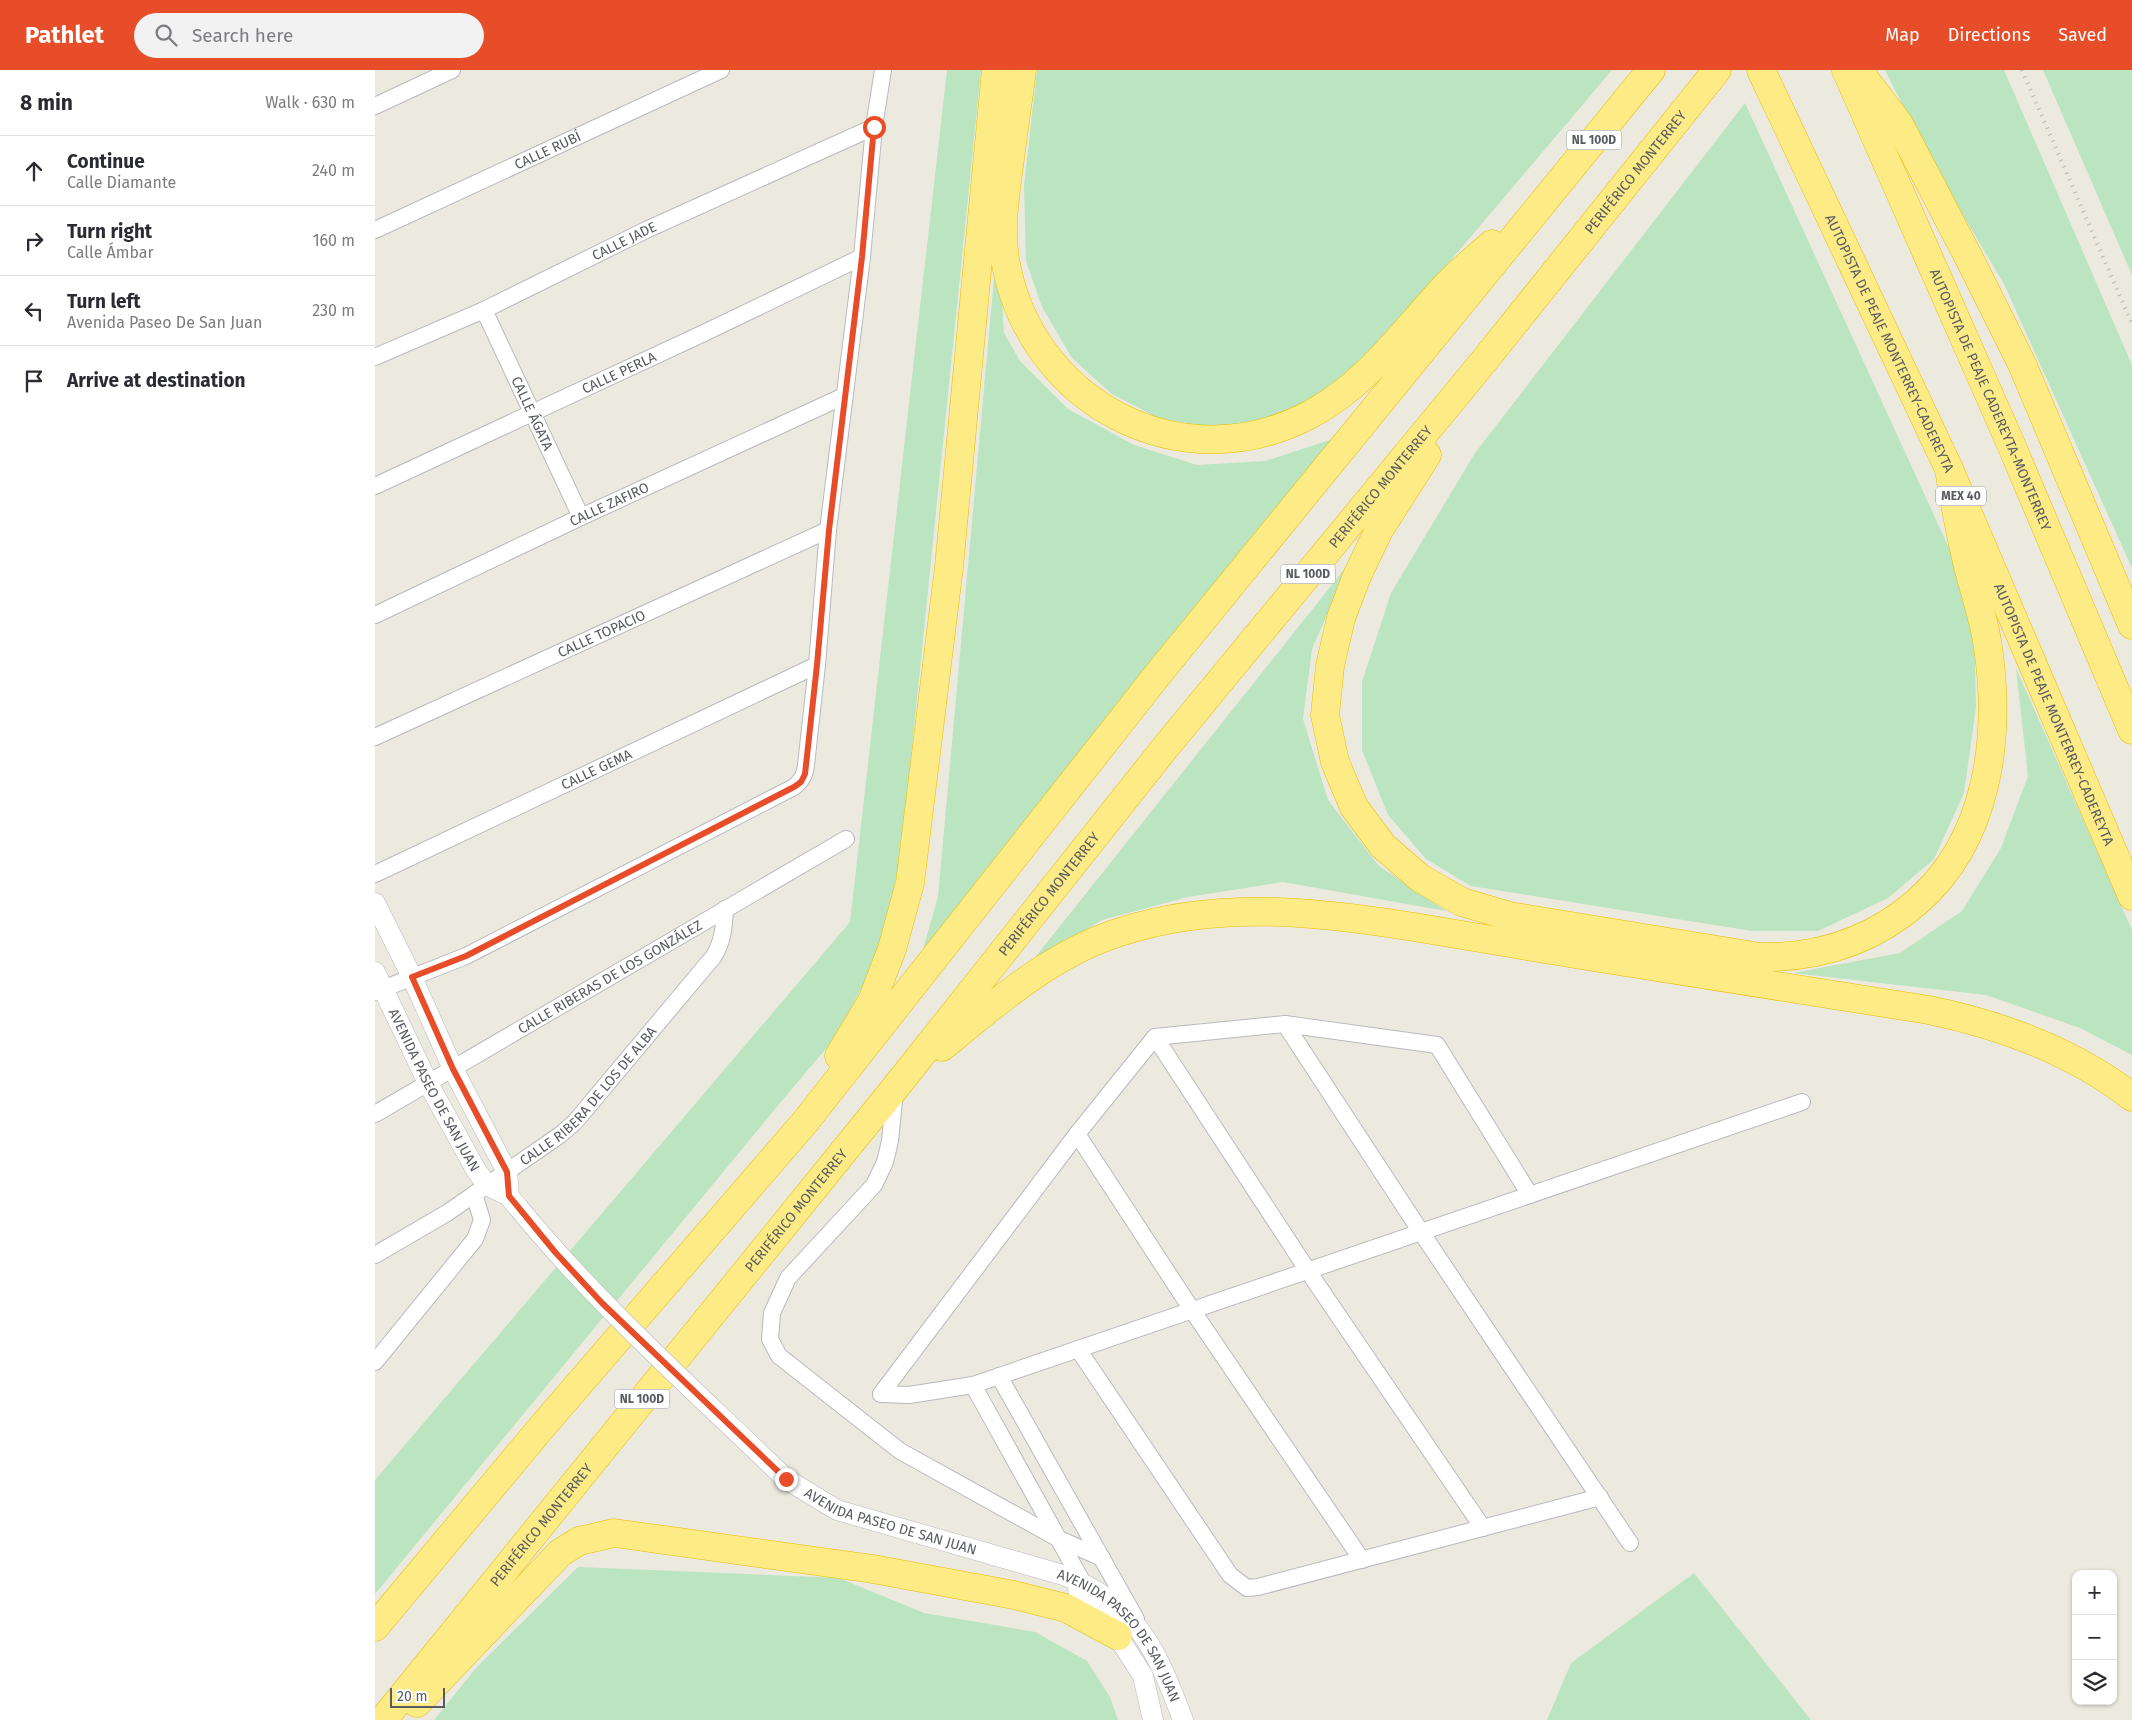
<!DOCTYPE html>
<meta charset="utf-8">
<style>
:root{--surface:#fff;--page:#f2f2f3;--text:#2b2b33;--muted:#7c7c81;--line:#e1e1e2;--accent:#e84d29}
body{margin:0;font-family:"Fira Sans",sans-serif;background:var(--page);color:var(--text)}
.controls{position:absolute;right:15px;bottom:15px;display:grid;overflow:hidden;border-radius:10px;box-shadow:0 1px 4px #0004}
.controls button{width:45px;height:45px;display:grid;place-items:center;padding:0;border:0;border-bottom:1px solid var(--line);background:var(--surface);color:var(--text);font:25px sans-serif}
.scale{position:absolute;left:15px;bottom:12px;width:55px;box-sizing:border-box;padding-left:5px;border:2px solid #585b61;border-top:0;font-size:14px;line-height:18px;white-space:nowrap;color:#585b61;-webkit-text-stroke:4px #fff;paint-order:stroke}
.stop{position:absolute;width:15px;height:15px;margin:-11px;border:4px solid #e84d29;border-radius:50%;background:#fff}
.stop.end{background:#e84d29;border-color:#fff;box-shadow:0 1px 5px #0008}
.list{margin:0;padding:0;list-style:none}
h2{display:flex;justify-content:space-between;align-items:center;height:65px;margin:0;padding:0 20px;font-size:21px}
h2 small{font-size:16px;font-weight:400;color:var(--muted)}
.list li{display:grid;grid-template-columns:32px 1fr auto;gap:15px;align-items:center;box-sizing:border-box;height:70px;padding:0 20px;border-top:1px solid var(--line)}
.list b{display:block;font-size:19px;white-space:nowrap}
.list p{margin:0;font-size:16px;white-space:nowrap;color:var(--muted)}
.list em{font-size:16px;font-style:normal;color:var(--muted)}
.icon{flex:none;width:28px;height:28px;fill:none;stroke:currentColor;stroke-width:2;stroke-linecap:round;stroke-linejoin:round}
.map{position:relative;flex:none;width:1757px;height:1650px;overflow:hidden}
header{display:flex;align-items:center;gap:30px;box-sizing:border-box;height:70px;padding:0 25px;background:var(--accent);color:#fff}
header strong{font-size:24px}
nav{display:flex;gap:28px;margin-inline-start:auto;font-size:18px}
.search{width:350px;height:45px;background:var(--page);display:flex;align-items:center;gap:12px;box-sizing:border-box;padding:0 18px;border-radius:28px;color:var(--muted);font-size:19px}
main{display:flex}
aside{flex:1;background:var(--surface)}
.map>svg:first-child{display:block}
.green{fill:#bbe4c0}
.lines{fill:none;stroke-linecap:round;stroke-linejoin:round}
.minor-casing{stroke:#b7b9bf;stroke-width:18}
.tertiary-casing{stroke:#b7b9bf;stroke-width:21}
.motorway-casing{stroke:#ebbb00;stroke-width:29}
.minor{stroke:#fff;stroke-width:16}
.tertiary{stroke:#fff;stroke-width:20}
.motorway{stroke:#fdeb86;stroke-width:28}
.rail{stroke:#b3b4b4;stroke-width:4;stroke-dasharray:1 6;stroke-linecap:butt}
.tertiary-bridge-casing{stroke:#b7b9bf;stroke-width:21;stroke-linecap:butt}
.tertiary-bridge{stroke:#fff;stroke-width:20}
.route{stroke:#e84d29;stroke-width:6}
.labels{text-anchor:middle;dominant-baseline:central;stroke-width:4.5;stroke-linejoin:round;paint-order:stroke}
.shield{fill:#fff;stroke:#8a8c90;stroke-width:1}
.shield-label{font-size:12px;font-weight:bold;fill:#585b61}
.street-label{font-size:14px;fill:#585b61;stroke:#fff}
</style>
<header>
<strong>Pathlet</strong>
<div class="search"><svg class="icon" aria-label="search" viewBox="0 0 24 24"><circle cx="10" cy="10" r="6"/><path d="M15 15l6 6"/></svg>Search here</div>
<nav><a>Map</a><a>Directions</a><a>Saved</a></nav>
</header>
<main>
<aside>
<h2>8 min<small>Walk · 630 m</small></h2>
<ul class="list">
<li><svg class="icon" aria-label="ahead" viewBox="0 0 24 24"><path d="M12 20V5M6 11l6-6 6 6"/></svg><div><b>Continue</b><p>Calle Diamante</p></div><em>240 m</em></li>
<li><svg class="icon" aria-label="right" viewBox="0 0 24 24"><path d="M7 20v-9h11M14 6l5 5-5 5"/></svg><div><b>Turn right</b><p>Calle Ámbar</p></div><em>160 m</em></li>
<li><svg class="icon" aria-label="left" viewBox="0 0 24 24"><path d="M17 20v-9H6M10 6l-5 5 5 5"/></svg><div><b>Turn left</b><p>Avenida Paseo De San Juan</p></div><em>230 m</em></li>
<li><svg class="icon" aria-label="arrive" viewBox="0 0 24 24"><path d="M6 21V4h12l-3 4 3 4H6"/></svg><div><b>Arrive at destination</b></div></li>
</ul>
</aside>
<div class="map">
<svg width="1757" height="1650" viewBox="0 0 1757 1650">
<rect width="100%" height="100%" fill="#eceadf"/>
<path class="green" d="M 572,0 L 606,0 L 522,825 L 498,896 L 460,968 L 405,1033 L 0,1524 L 0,1410 L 475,852 Z
M 662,0 L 1237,0 L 1005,274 L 946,324 L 885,353 L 835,357 L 783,348 L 737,324 L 697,288 L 667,237 L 651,191 L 649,116 Z
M 1510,0 L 1629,0 L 1757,295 L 1757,498 L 1629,214 L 1557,93 Z
M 1668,0 L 1757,0 L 1757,205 Z
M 1370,33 L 1574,478 L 1599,555 L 1601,637 L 1589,723 L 1559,789 L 1513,828 L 1443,861 L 1377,861 L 1096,816 L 1051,789 L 1013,745 L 987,680 L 987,612 L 1016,523 L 1100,383 Z
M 623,164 L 629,263 L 645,291 L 693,339 L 759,375 L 822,395 L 890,391 L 964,367 L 548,879 L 563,827 Z
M 975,492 L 937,579 L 928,649 L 953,730 L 1004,796 L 1071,841 L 908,812 L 813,827 L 727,850 L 654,895 Z
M 1641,598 L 1757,860 L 1757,985 L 1705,958 L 1611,925 L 1418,903 L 1525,883 L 1587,841 L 1626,778 L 1653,706 Z
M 203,1497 L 464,1508 L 549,1543 L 660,1562 L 712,1591 L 735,1627 L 743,1650 L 59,1650 L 101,1598 Z
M 1319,1503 L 1436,1650 L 1172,1650 L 1196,1593 Z"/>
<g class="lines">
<defs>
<g id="minor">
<path d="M 0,36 L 77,0"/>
<path id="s1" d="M 0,160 L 346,0"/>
<path id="s2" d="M 109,240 L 206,447"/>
<path id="s3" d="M 0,287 L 109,240 L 271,160 L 499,57"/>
<path id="s4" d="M 0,416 L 329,263 L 487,187"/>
<path id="s5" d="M 0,545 L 206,447 L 469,326"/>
<path id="s6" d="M 0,667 L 453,460"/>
<path id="s7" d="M 0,804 L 442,595"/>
<path d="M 0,922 L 91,886 L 419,717 C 427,710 430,705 431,695 L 442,595 L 453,460 L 487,187 L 499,57 L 508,0"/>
<path d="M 910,954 L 1046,1162 L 1255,1473"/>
<path d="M 780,967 L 933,1201 L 1108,1458"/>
<path d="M 520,1021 L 515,1071 L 510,1092 L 499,1115 L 413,1208 L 397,1243 L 395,1269 L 404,1286 L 525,1381 L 684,1469 L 727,1488"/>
<path id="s8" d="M 0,1044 L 471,769"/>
<path d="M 702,1064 L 817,1240 L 987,1490"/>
<path id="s9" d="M 0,1185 L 72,1143 L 185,1065 L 200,1052 L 339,886 C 348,871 349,857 350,839"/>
<path d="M 703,1279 L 855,1505 L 872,1518 L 883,1517 L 1225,1427"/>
<path d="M 0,1292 L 100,1169 L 107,1150 L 99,1124"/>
<path d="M 624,1306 L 761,1549"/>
<path d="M 598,1315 L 708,1513"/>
<path d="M 506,1324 L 534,1325 L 598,1315 L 1427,1032"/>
<path d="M 506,1324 L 702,1064 L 780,967 L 910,954 L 1062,975 L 1155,1125"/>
</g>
<g id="tertiary">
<path d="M 0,833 L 37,907 L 78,999 L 132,1102 L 134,1126"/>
<path id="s10" d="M 0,902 L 53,1013 L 101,1100 L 112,1115 L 134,1126 L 140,1134"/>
<path id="s11" d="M 411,1409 L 462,1440 L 688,1505 C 762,1533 782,1581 808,1650"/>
<path d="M 703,1520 L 728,1543 L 768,1606 L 778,1650"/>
</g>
<g id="motorway">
<path d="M 647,0 C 643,32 638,64 634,96 C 630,127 625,158 630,189 C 654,332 806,414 936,344 C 992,314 1028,262 1070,217 C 1085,201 1101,188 1117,174"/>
<path id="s12" d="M 1386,0 L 1574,399 L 1757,826"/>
<path id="s13" d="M 1471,0 L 1635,372 L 1757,660"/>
<path d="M 1483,0 L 1524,54 L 1594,188 L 1647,294 L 1757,555"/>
<path d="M 1052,385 L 1004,460 L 982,506 L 966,548 L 955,596 L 950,645 L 960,692 L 979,737 L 1008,776 L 1045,808 L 1087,832 L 1134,846 L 1385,887 C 1443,888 1497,871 1542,832 C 1614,769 1626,667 1613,577 C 1609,548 1599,521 1592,492 C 1585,462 1579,431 1574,399"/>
<path d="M 567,977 C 622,932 676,884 745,862 C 848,828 958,843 1063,861 C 1111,869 1158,877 1206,885 C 1322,904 1438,922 1554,940 C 1626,955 1698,981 1757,1027"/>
<path d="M 464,986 L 497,931 L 517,879 L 535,813 L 574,497 L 621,0"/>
<path d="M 0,1557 L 166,1358 L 430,1052 L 784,603 L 1276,0"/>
<path d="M 42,1633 L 185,1483 L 204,1471 L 239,1463 L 498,1499 L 639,1525 L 691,1538 L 743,1566"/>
<path id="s14" d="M 8,1650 L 520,1018 L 789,679 L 1109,291 L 1342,0"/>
</g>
</defs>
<use href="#minor" class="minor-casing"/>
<use href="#tertiary" class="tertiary-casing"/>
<use href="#motorway" class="motorway-casing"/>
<use href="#minor" class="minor"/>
<use href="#tertiary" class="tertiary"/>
<use href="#motorway" class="motorway"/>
<path class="rail" d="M 1647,0 L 1757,254"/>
<defs>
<path id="tertiary-bridge" d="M 142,1136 C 223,1235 319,1320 411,1409"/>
</defs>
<use href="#tertiary-bridge" class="tertiary-bridge-casing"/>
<use href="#tertiary-bridge" class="tertiary-bridge"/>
</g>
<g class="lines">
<path class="route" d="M 411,1409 L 227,1233 L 180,1182 L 134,1126 L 132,1102 L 78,999 L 37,907 L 91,886 L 419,717 L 426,712 L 430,704 L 442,595 L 454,460 L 487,187 L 499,57"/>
</g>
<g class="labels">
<g class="shield">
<rect x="1191.5" y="60.5" width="55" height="19" rx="4"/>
<rect x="1561" y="416.5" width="50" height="19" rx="4"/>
<rect x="905.5" y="494.5" width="55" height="19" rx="4"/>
<rect x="239.5" y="1319.5" width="55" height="19" rx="4"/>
</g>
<g class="shield-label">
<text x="1219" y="70">NL 100D</text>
<text x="1586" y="426">MEX 40</text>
<text x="933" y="504">NL 100D</text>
<text x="267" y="1329">NL 100D</text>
</g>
<g class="street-label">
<text stroke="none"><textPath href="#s1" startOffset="190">CALLE RUBÍ</textPath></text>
<text stroke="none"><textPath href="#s14" startOffset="1991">PERIFÉRICO MONTERREY</textPath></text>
<text stroke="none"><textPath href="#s3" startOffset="275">CALLE JADE</textPath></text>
<text stroke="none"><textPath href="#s12" startOffset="302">AUTOPISTA DE PEAJE MONTERREY-CADEREYTA</textPath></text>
<text stroke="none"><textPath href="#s4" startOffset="269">CALLE PERLA</textPath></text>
<text stroke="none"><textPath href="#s13" startOffset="360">AUTOPISTA DE PEAJE CADEREYTA-MONTERREY</textPath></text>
<text stroke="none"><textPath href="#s2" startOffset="114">CALLE ÁGATA</textPath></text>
<text stroke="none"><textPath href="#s14" startOffset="1586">PERIFÉRICO MONTERREY</textPath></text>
<text stroke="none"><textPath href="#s5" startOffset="259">CALLE ZAFIRO</textPath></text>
<text stroke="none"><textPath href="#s6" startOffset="249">CALLE TOPACIO</textPath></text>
<text stroke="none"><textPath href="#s12" startOffset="708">AUTOPISTA DE PEAJE MONTERREY-CADEREYTA</textPath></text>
<text stroke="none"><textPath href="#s7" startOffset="245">CALLE GEMA</textPath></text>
<text stroke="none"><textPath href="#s14" startOffset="1061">PERIFÉRICO MONTERREY</textPath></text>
<text stroke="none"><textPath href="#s8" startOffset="272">CALLE RIBERAS DE LOS GONZÁLEZ</textPath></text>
<text stroke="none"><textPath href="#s10" startOffset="132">AVENIDA PASEO DE SAN JUAN</textPath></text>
<text stroke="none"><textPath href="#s9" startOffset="268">CALLE RIBERA DE LOS DE ALBA</textPath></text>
<text stroke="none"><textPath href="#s14" startOffset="656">PERIFÉRICO MONTERREY</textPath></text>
<text stroke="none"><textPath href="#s11" startOffset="114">AVENIDA PASEO DE SAN JUAN</textPath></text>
<text stroke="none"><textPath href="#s14" startOffset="251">PERIFÉRICO MONTERREY</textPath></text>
<text stroke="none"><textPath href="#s11" startOffset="380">AVENIDA PASEO DE SAN JUAN</textPath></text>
</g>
</g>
</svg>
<div class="controls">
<button>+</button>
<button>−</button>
<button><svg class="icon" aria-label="layers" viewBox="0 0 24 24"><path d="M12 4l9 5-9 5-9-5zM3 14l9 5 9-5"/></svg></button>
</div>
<div class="scale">20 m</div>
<div class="stop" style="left:499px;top:57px"></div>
<div class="stop end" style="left:411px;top:1409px"></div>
</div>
</main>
